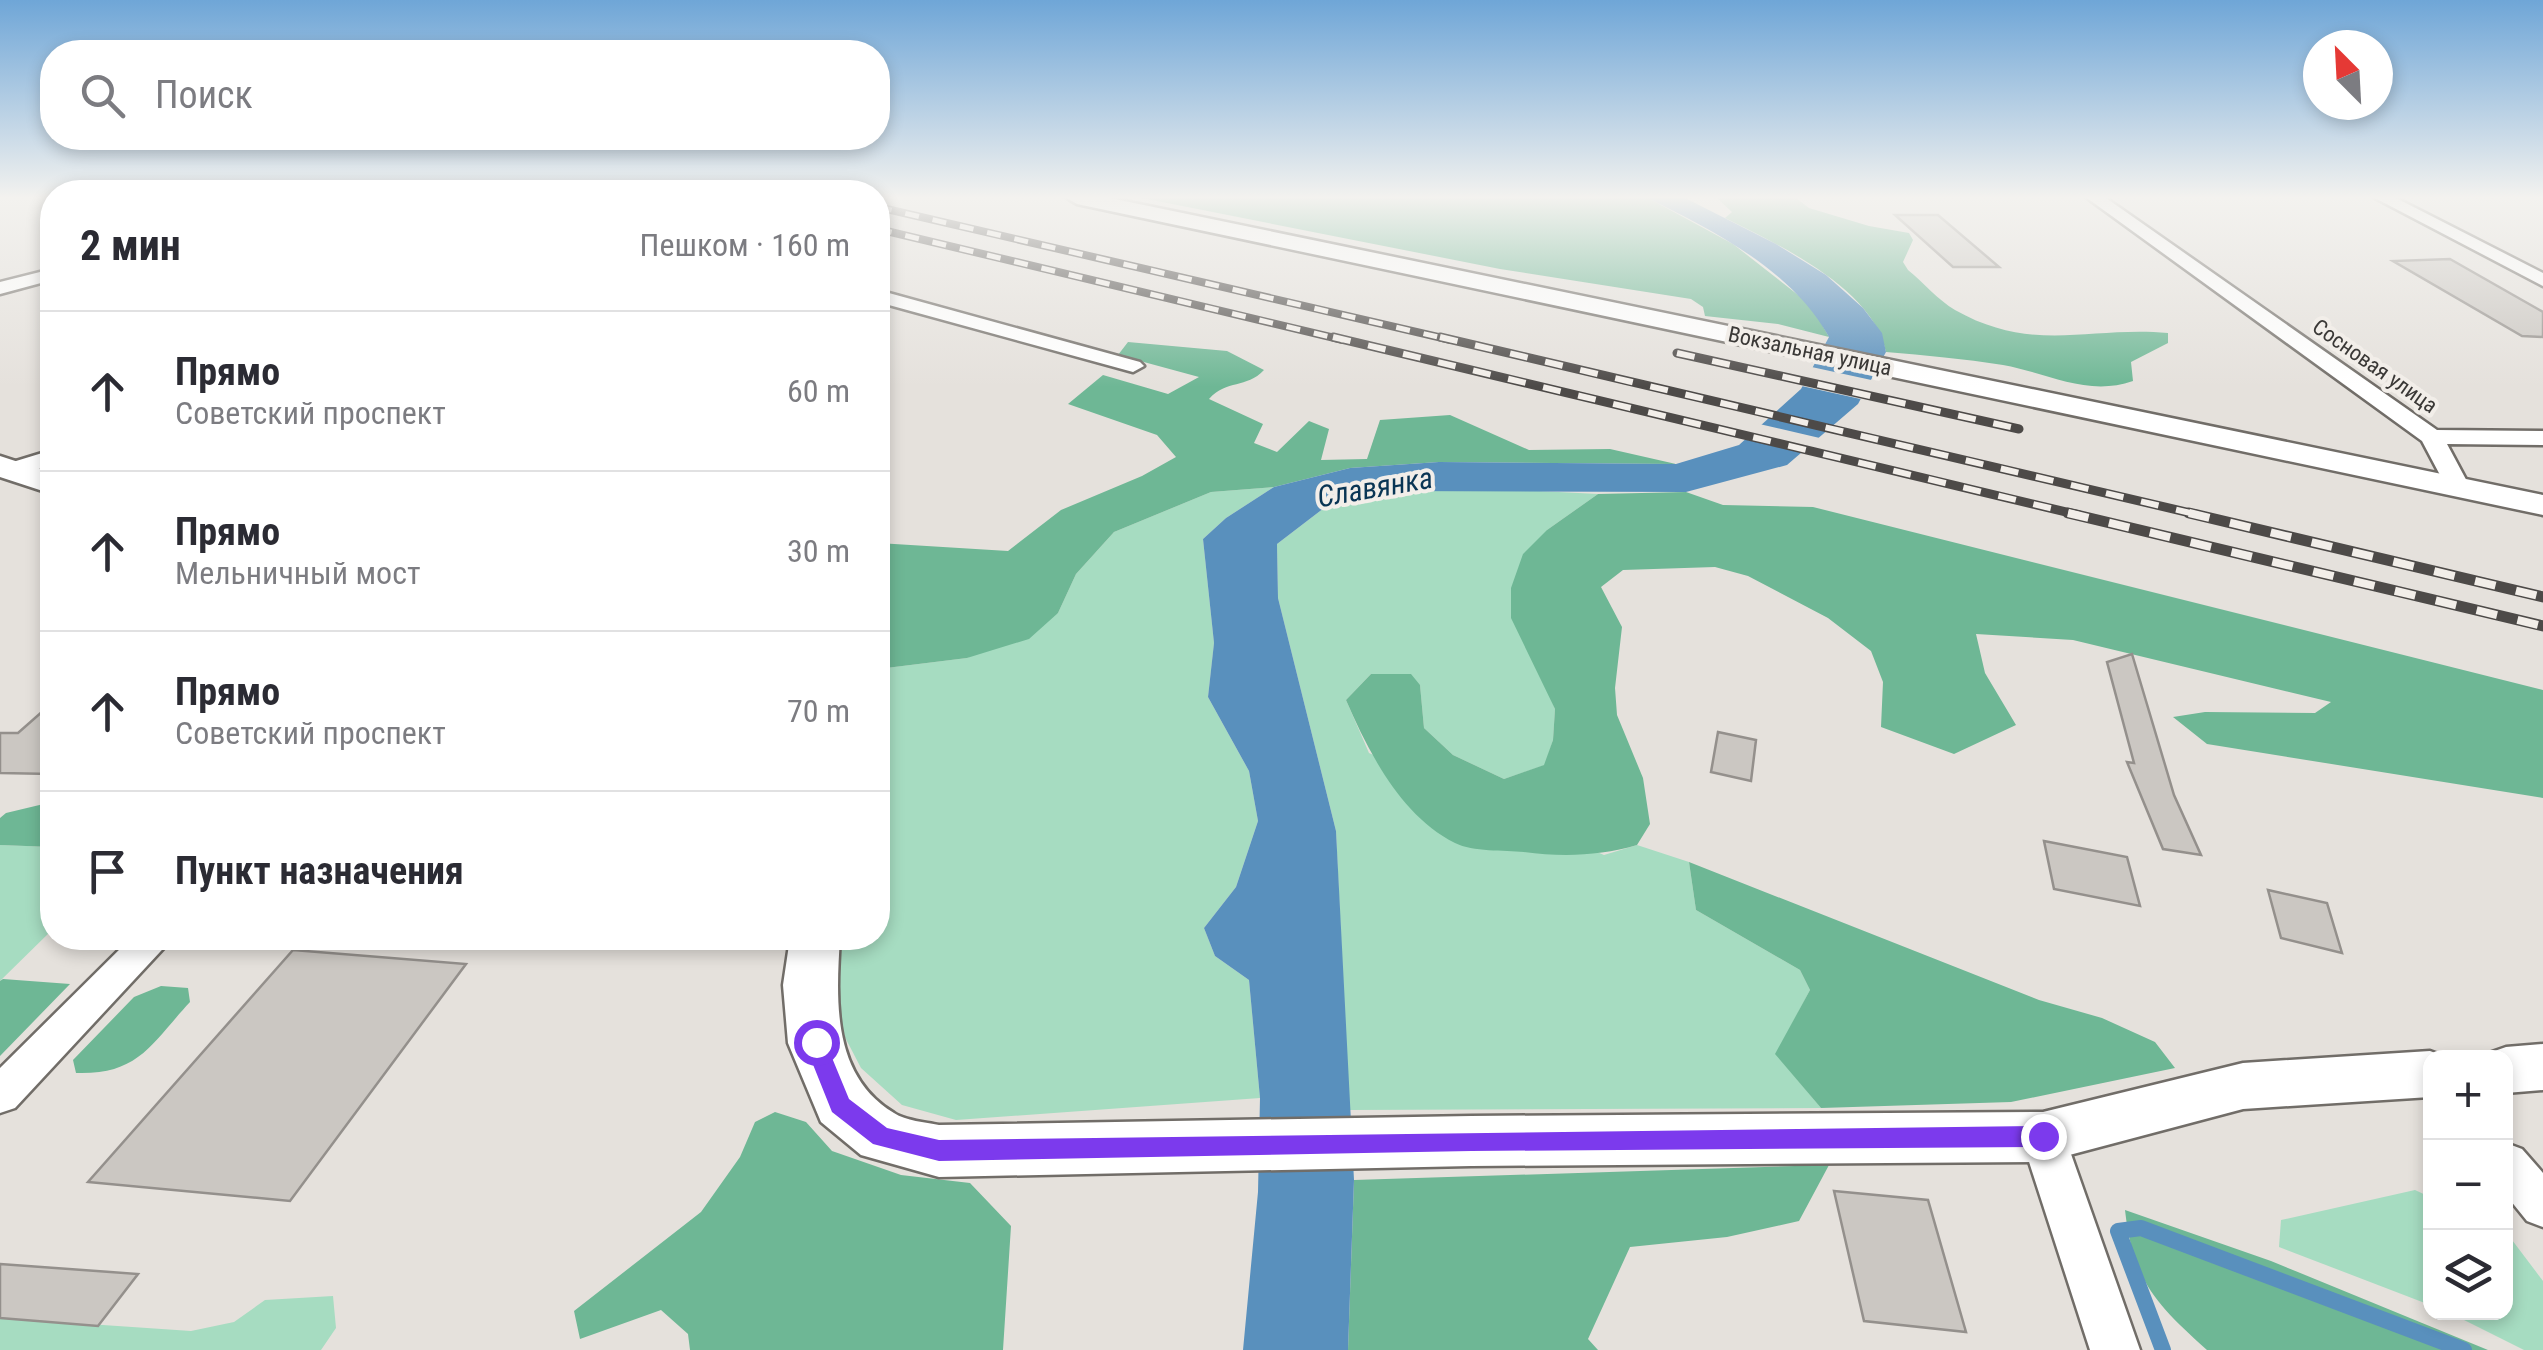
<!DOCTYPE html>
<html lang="ru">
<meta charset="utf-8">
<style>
:root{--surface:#fff;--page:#f7f7f7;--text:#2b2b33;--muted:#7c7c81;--line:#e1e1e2}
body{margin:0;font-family:"Roboto Condensed",sans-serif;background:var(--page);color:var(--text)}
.controls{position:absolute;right:30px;bottom:30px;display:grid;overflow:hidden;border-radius:20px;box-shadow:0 5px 15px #0003}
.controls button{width:90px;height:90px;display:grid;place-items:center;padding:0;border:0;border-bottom:2px solid var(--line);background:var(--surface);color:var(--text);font:50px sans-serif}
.compass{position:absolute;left:2303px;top:30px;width:90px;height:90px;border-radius:50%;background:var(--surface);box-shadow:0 5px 15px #0003;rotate:336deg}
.stop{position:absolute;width:30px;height:30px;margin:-22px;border:8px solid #7c3aed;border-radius:50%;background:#fff}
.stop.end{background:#7c3aed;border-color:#fff;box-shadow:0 2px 10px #0008}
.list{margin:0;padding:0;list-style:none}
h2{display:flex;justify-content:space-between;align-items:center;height:130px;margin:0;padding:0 40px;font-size:42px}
h2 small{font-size:32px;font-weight:400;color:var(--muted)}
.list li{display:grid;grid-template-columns:65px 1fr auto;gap:30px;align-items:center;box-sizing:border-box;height:160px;padding:0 40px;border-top:2px solid var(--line)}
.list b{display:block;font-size:38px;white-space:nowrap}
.list p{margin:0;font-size:32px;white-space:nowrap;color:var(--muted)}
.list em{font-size:32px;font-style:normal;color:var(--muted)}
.icon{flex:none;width:55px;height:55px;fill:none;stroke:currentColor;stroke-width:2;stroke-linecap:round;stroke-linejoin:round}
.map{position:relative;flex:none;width:2543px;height:1350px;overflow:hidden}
.search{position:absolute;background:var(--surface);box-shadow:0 5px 15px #0003;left:40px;top:40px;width:850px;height:110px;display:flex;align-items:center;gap:25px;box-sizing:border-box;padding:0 35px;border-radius:40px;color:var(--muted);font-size:38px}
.panel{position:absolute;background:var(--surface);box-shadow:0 5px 15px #0003;left:40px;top:180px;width:850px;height:770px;border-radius:40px}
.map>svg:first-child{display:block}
.green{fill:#a6dcc1}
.forest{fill:#6eb795}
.water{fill:#5990bd}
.pier{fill:#e5e1dc}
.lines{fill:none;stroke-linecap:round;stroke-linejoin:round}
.stream{stroke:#5990bd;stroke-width:16}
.building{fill:#cbc7c2;stroke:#94908c;stroke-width:2.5}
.minor-casing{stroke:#716d68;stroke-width:5}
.tertiary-casing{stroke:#716d68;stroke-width:5}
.minor{fill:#fff;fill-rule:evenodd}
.tertiary{fill:#fff;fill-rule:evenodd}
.rail-far2-casing{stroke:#4d4a48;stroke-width:8}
.rail-far1-casing{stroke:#4d4a48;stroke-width:9}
.rail-casing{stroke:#4d4a48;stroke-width:11}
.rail-far2{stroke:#f2eee9;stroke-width:5;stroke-dasharray:14;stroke-linecap:butt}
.rail-far1{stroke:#f2eee9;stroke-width:6;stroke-dasharray:18;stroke-linecap:butt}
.rail{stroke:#f2eee9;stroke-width:8;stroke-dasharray:21;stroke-linecap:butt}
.route{fill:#7c3aed}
.labels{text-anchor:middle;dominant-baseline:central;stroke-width:8;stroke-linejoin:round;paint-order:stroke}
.far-street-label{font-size:22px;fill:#3a3836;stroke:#f2eee9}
.water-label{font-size:30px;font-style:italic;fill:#093554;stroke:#f2eee9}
</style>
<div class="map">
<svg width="2543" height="1350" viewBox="0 0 2543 1350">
<rect width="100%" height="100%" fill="#e5e1dc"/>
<path class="green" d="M 1274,487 L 1226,518 L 1203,539 L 1214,643 L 1208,697 L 1249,771 L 1258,821 L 1236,887 L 1204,928 L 1215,956 L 1249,980 L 1260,1098 L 956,1120 L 902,1105 L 861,1068 L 836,1020 L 825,983 L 833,938 L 878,938 L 878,669 L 967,658 L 1058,613 L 1076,574 L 1114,532 L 1211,492 Z
M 1497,489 L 1598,494 L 1547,530 L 1538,667 L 1555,709 L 1553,740 L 1545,765 L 1504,779 L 1453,755 L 1424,728 L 1420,685 L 1371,674 L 1346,700 L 1369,753 L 1604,855 L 1637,845 L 1689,862 L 1696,910 L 1800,970 L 1810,990 L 1776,1054 L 1821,1108 L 1349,1110 L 1336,831 L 1278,598 L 1277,544 L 1324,508 L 1395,491 Z
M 0,845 L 52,847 L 52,930 L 0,981 Z
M 2415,1190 L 2430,1197 L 2430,1305 L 2279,1247 L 2281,1220 Z
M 2506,1232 L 2543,1281 L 2543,1350 L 2524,1350 L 2450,1313 L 2506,1312 Z
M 333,1296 L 336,1328 L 321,1350 L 0,1350 L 0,1318 L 191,1331 L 234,1322 L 265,1300 Z"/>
<path class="forest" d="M 1142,198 L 1648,198 L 1733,244 L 1811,305 L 1829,337 L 1778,324 L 1705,316 L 1703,307 L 1691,299 L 1500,269 Z
M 1717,198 L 1796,198 L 1809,208 L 1869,226 L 1909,233 L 1913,240 L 1903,262 L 1908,270 C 1924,283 1938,300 1955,310 C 2033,354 2088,326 2168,333 L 2168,343 L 2131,362 L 2133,381 C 2087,397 2048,373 2003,365 C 1964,359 1925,355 1886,352 C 1873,288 1779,245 1725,218 L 1732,212 Z
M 1128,342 L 1227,351 L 1264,370 C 1246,389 1227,379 1209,399 L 1263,424 L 1254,443 L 1277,452 L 1309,421 L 1329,429 L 1321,460 L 1367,459 L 1380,420 L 1450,415 L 1529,450 L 1610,449 L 1676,464 L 1439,462 L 1350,468 L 1274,487 L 1211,492 L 1114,532 L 1076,574 L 1058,613 L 1029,639 L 967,658 L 878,669 L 878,543 L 1008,551 L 1061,510 L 1142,476 L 1176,457 L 1157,435 L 1068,404 L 1103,375 L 1168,394 L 1199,377 L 1118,355 Z
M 1686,492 L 1723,505 L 1813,507 L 2543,690 L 2543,798 L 2207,744 L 2173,717 L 2205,712 L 2315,713 L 2331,702 L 2073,640 L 1976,634 L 1985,673 L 2016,725 L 1954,754 L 1881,727 L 1883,682 L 1871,651 L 1828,618 L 1748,576 L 1715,567 L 1623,570 L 1601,587 L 1622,627 L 1615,688 L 1617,715 L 1643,778 L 1650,824 L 1637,845 C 1600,856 1562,857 1524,852 C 1504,850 1473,852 1455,843 C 1401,816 1369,753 1346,700 L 1371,674 L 1411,674 L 1420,685 L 1424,728 L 1453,755 L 1504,779 L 1544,765 L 1553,740 L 1555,709 L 1511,618 L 1511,588 L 1523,554 L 1547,530 L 1598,494 Z
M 52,802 L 52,847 L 0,845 L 0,818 L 6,813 Z
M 1689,862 L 2039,1000 L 2102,1018 L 2155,1042 L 2175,1068 L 2011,1102 L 1821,1108 L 1775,1054 L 1810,990 L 1800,970 L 1696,910 Z
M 3,979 L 70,984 L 0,1056 L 0,981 Z
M 161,986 L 188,988 L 190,1002 C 151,1044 139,1075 76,1073 L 73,1060 L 134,997 Z
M 775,1112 L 806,1122 L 832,1151 L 901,1175 L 970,1183 L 1011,1226 L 1003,1350 L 690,1350 L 688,1334 L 661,1310 L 580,1339 L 574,1311 L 701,1212 L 740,1157 L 755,1122 Z
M 1829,1165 L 1799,1221 L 1727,1237 L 1630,1247 L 1588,1339 L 1598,1350 L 1348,1350 L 1354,1180 Z
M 2125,1210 L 2271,1261 L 2488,1350 L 2207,1350 C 2156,1304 2133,1281 2125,1210 Z"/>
<path class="water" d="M 1648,198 L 1685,198 L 1776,244 L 1826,275 L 1863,308 L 1882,333 L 1886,352 L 1858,404 L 1787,465 L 1686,492 L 1395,491 L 1324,508 L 1277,544 L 1278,598 L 1336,831 L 1354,1180 L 1348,1350 L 1243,1350 L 1258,1192 L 1260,1098 L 1249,980 L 1215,956 L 1204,928 L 1236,887 L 1258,821 L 1249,771 L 1208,697 L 1214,643 L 1203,539 L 1226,518 L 1274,487 L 1350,468 L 1439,462 L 1676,464 L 1739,445 L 1801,389 L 1829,337 C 1792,270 1714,231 1648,198 Z"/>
<path class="pier" d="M 1807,366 L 1876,381 L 1865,400 L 1797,385 Z
M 1755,423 L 1824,439 L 1808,454 L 1739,438 Z"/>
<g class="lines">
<path class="stream" d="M 2163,1350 L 2118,1231 L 2141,1228 L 2464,1350"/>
</g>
<path class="building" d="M 1895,215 L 1938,215 L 1999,267 L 1953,267 Z
M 2450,259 L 2543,312 L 2543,337 L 2522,336 L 2393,261 Z
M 2132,654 L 2174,795 L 2201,855 L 2163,849 L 2127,762 L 2134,763 L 2107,662 Z
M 52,703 L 52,774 L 0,773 L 0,733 L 18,733 Z
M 1718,732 L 1756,740 L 1751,781 L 1711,772 Z
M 2044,841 L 2127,857 L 2140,906 L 2054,889 Z
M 2268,890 L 2327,903 L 2342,953 L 2281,938 Z
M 293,950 L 466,964 L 290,1201 L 88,1182 Z
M 1834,1191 L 1928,1200 L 1966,1332 L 1864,1321 Z
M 0,1264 L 138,1274 L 98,1326 L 0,1318 Z"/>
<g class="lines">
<defs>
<path id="minor" d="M 2087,198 L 2106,198 L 2437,430 L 2543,431 L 2543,445 L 2447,444 L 2470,487 L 2467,492 L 2449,492 L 2422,441 Z
M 2375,198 L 2396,198 L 2543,273 L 2543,286 Z
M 52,269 L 52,280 L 0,294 L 0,282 Z
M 878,290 L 1140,362 L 1144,366 L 1133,372 L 878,302 Z
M 52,450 L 52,465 L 12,477 L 0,470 L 3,465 Z
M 131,938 L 173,938 L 15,1108 L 0,1113 L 0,1068 Z
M 2043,1118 L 2058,1124 L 2065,1137 L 2140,1350 L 2090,1350 L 2021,1137 L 2028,1124 Z
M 2506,1143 L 2522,1149 L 2543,1173 L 2543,1227 L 2527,1221 L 2506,1195 Z"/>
<path id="tertiary" d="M 1067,198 L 1110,198 L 2543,495 L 2543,515 L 1077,204 Z
M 0,456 L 52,473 L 52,494 L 0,477 Z
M 790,938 L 840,938 C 836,1001 832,1076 894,1113 C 906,1121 925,1122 939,1125 L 1471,1116 L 2043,1112 L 2243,1063 L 2430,1051 L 2449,1058 L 2430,1058 L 2430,1097 L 2243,1109 L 2043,1162 L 1471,1166 L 939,1177 L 861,1155 L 821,1122 L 788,1043 L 783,985 Z
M 2543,1044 L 2543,1090 L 2506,1093 L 2506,1058 L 2485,1058 L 2486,1054 L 2506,1047 Z"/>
</defs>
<use href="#minor" class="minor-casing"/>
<use href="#tertiary" class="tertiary-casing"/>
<use href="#minor" class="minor"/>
<use href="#tertiary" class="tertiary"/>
<defs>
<path id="rail-far2" d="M 878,207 L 1451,340
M 878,229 L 1343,340"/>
<path id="rail-far1" d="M 1333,337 L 2079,515
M 1440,337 L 2199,515
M 1677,353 L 2019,429"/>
<path id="rail" d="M 2068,513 L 2543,626
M 2189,513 L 2543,597"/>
</defs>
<use href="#rail-far2" class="rail-far2-casing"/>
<use href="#rail-far1" class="rail-far1-casing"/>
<use href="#rail" class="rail-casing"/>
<use href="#rail-far2" class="rail-far2"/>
<use href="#rail-far1" class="rail-far1"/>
<use href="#rail" class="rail"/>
</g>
<linearGradient id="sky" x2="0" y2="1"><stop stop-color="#6fa6d7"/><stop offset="0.51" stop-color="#f3f2ef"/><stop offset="1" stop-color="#f3f2ef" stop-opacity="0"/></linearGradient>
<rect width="2543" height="387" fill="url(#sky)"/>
<path class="route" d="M 816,1034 L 823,1036 L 849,1099 L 887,1128 L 939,1140 L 2043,1126 L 2052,1129 L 2055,1136 L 2052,1144 L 2043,1147 L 1471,1151 L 939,1161 L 873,1144 L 832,1112 L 804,1042 Z"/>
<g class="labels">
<g class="far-street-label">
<text transform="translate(1810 351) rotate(12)">Вокзальная улица</text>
<text transform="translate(2375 366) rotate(35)">Сосновая улица</text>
</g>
<g class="water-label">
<text transform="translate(1375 487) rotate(-10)">Славянка</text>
</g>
</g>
</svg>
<div class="controls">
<button>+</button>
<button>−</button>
<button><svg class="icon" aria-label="layers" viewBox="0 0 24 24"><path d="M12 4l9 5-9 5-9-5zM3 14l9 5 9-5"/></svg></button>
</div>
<svg class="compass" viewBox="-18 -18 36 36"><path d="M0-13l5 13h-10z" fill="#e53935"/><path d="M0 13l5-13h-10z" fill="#7c7c81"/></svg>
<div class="stop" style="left:816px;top:1042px"></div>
<div class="stop end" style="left:2043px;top:1136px"></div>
<div class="search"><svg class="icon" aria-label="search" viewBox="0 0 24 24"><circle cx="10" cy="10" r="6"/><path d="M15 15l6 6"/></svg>Поиск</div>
<section class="panel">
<h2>2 мин<small>Пешком · 160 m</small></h2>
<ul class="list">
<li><svg class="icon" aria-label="ahead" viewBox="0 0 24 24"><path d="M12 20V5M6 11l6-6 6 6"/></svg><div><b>Прямо</b><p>Советский проспект</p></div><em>60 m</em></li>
<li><svg class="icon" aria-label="ahead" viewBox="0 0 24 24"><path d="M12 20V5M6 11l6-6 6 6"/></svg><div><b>Прямо</b><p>Мельничный мост</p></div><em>30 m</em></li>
<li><svg class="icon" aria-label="ahead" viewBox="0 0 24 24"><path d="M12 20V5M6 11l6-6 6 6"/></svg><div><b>Прямо</b><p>Советский проспект</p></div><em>70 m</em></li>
<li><svg class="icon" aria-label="arrive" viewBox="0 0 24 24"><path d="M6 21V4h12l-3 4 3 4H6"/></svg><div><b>Пункт назначения</b></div></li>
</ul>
</section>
</div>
